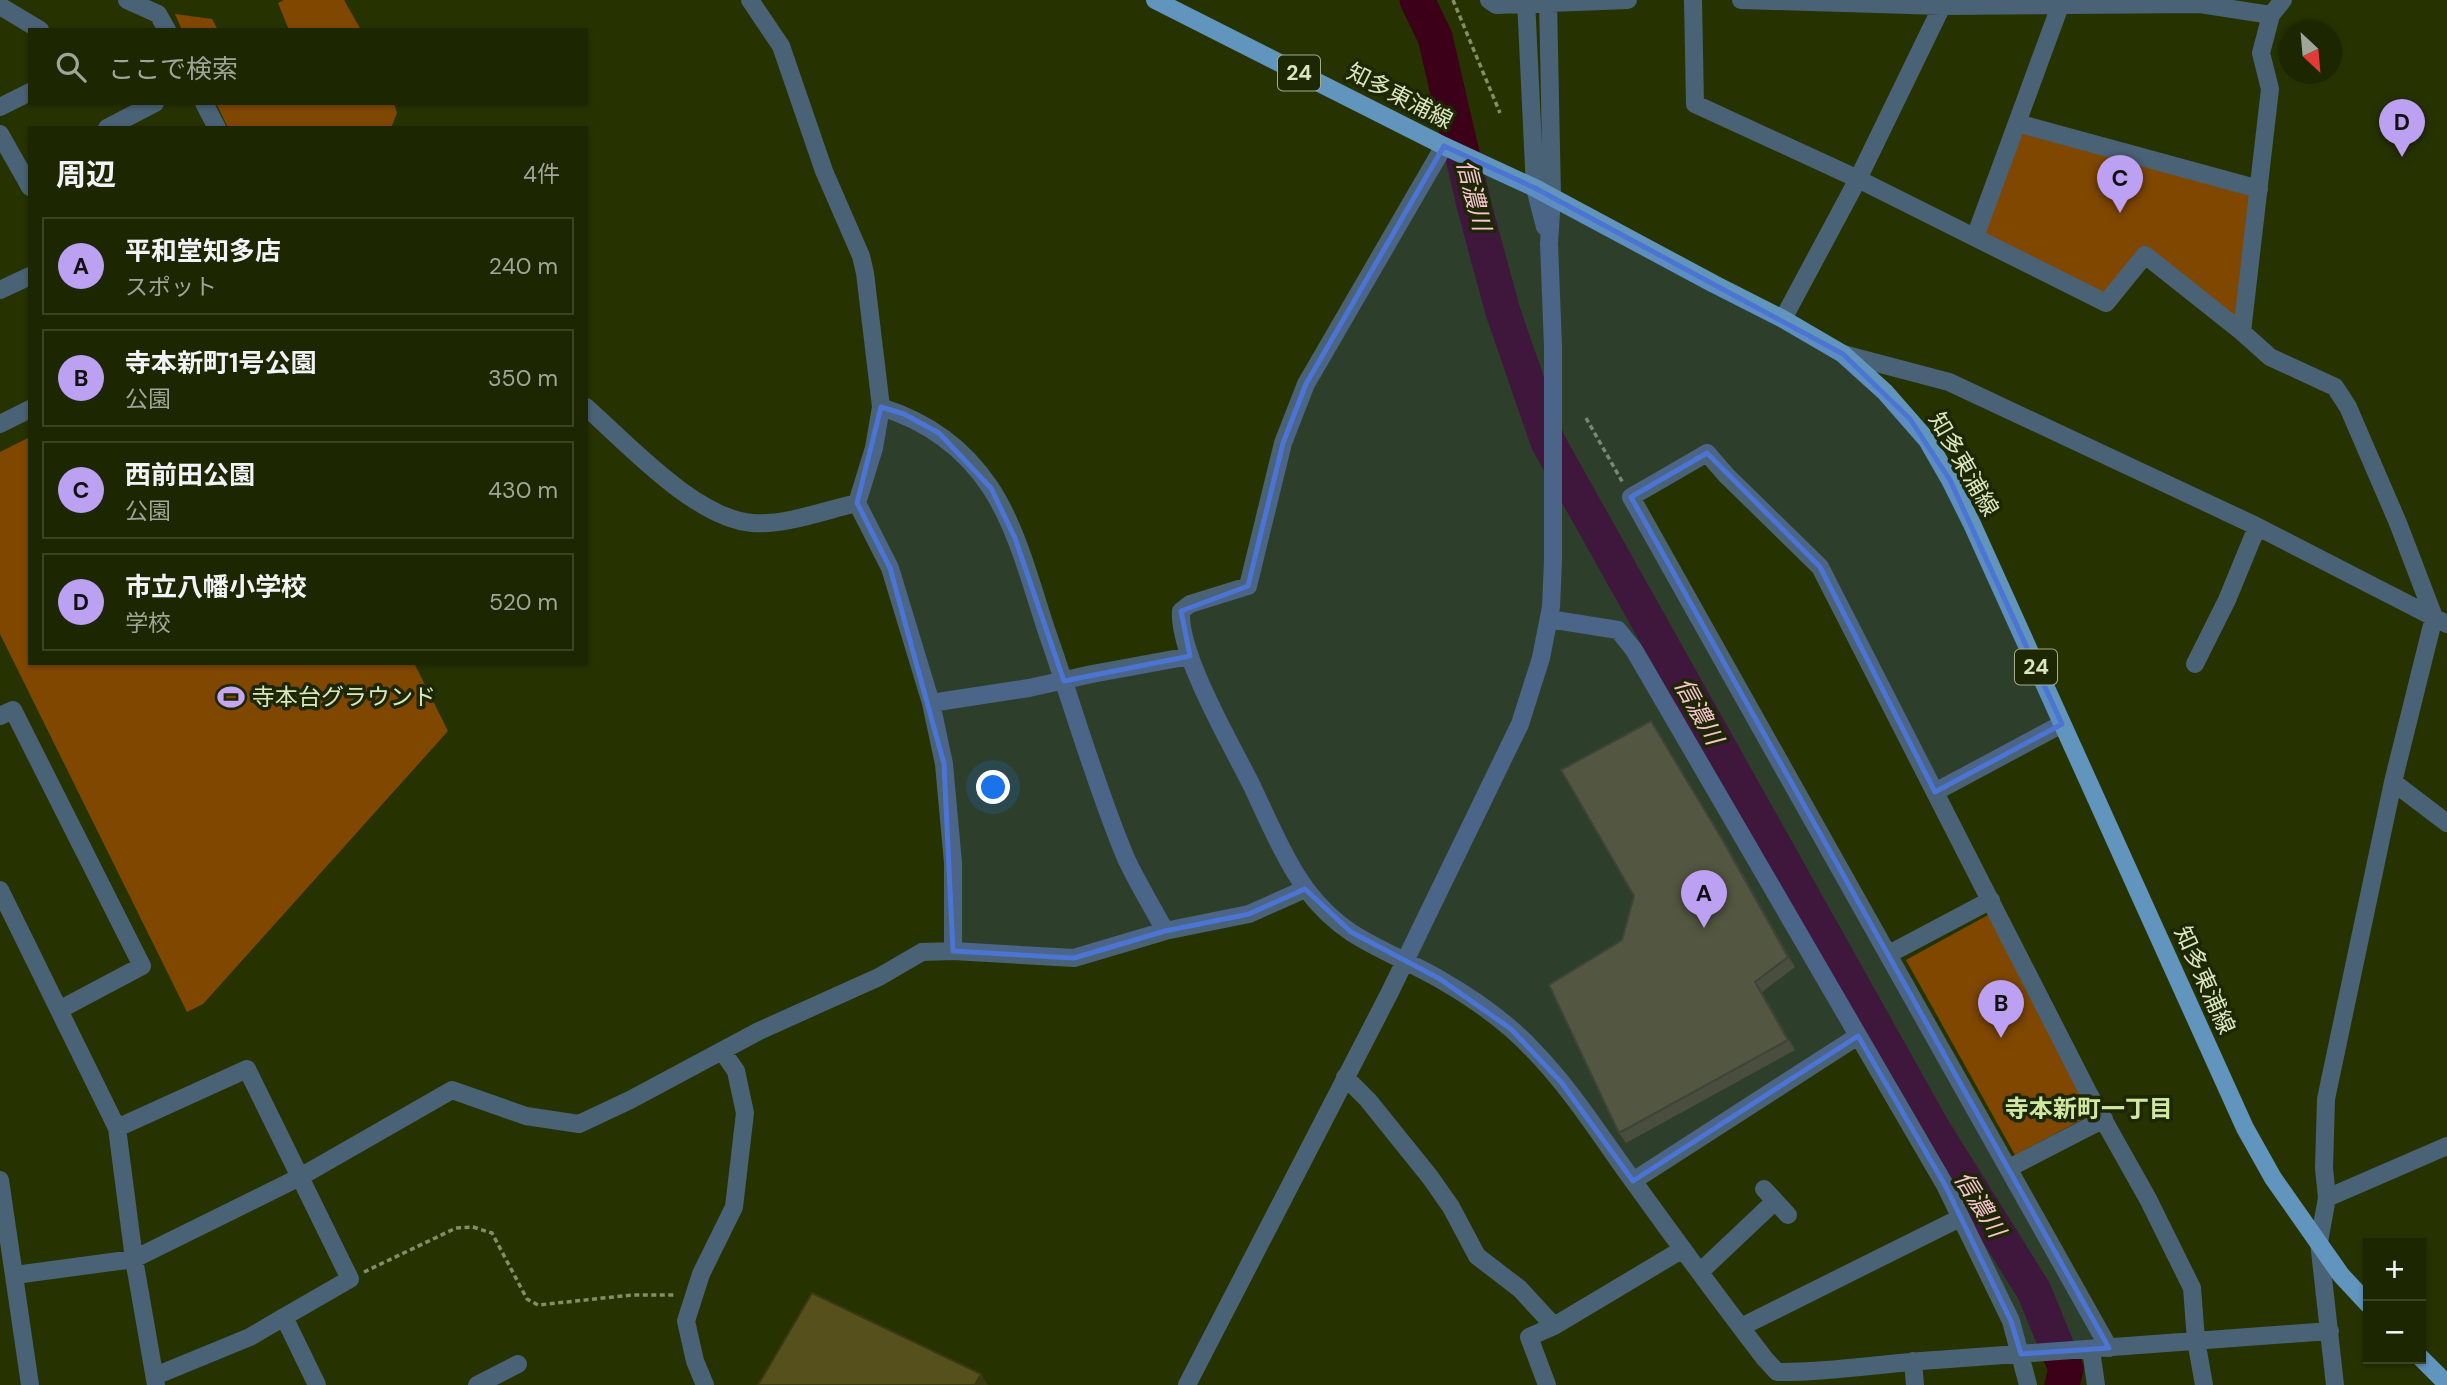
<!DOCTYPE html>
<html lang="ja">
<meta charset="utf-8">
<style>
:root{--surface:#1c2600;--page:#29320f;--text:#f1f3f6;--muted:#a0a599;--line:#3a4322;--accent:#bca0f2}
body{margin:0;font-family:"DM Sans","Noto Sans JP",sans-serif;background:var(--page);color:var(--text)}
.controls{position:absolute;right:21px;bottom:21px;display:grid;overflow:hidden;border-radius:0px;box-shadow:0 2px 5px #0004}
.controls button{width:63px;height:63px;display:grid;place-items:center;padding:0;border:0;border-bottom:2px solid var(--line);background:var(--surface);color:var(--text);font:35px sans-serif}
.compass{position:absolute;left:2279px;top:21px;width:63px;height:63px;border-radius:50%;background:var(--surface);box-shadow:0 2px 5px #0004;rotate:154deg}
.you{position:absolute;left:994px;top:788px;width:24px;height:24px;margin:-18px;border:5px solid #fff;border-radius:50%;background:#1a73e8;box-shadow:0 0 0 10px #1a73e833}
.badge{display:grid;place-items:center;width:46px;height:46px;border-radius:50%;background:var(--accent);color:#111;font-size:23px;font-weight:700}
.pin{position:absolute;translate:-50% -58px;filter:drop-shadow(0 2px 4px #0008)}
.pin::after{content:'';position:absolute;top:37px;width:24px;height:21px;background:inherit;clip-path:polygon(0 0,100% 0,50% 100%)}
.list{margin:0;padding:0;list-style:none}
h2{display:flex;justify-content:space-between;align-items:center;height:91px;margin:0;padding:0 28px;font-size:30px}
h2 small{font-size:23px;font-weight:400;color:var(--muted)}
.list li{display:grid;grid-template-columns:46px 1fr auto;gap:21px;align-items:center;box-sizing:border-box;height:98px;margin:0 14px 14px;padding:0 14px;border:2px solid var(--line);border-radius:0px}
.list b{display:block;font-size:26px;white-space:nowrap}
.list p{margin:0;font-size:23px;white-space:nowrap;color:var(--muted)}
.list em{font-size:23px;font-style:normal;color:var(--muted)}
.icon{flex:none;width:38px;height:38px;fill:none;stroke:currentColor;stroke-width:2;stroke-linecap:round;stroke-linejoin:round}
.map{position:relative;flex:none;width:2447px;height:1385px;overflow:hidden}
.search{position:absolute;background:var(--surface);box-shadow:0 2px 5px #0004;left:28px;top:28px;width:560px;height:77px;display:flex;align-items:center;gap:18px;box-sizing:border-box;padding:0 24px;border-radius:0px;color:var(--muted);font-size:26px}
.panel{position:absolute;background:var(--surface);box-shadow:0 2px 5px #0004;left:28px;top:126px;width:560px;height:539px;border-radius:0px}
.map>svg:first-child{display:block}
.green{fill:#7f4700}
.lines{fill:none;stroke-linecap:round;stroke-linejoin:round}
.river{stroke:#3c0018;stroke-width:35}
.path{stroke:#828e63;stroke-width:3.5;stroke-dasharray:5 3.5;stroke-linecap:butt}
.minor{stroke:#4a6275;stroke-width:18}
.major{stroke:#6295bd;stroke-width:18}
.wall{fill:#4a4519}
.shaded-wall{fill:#3c3814}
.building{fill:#56501d;stroke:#3c3814;stroke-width:2}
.marked{fill:#4c74d3;fill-opacity:0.2;stroke:#4c74d3;stroke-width:5;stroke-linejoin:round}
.labels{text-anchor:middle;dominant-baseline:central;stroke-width:7;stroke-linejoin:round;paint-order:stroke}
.shield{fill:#1e2704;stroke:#a2ad8a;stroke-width:2}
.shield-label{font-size:21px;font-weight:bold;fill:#dae6c3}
.street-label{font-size:23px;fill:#dae6c3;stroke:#1e2704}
.poi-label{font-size:23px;fill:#dae6c3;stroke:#1e2704;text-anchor:start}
.water-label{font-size:24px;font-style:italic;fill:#f7c4d0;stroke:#1e2704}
.neighbourhood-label{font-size:24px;font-weight:bold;fill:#d2e8a2;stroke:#1e2704}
</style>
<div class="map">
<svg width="2447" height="1385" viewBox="0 0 2447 1385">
<rect width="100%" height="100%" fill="#263300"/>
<path class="green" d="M 284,0 L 344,0 L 361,30 L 289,30 L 278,3 Z
M 175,14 L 212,19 L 218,30 L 182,30 Z
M 216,103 L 394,103 L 397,113 L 391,128 L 228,128 Z
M 2017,123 L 2259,189 L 2242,332 L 2146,255 L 2106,303 L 1975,237 Z
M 30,437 L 30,663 L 414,663 L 448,731 L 203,1004 L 187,1012 L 0,634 L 0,452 Z
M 1988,915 L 2091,1115 L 2015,1155 L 1906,960 Z"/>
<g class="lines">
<path class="river" d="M 1417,0 L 1435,37 L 1474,205 L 1503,312 L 1548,442 L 1933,1129 L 2034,1291 L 2066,1369 L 2062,1385"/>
<path class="path" d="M 1453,0 L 1500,113
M 1586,418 L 1623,483
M 364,1272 L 456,1228 L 473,1227 L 492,1233 L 527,1299 L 538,1305 L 632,1295 L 675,1295"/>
<path class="minor" d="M 127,0 L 158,14 L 167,30
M 750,0 L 781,46 L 824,171 L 861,256 L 865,273 L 881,407 L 874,448 L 857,503 L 890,568 L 931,703 L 944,764 L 953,863 L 953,951
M 1489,0 L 1496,5 L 1628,0
M 1526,0 L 1535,188 L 1545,227
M 1693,0 L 1695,104 L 1858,179 L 2106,303 L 2145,255 L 2242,332 L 2270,357 L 2335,387 L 2348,407 L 2398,523 L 2434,617 L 2393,782 L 2326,1099 L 2324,1168 L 2327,1198 L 2319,1242 L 2335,1385
M 1741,0 L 1942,6 L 2200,4 L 2271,15
M 0,6 L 40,30
M 204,103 L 217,128
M 0,107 L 30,92
M 2017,123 L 2259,189
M 107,128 L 155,103
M 0,134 L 30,187
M 1444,146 L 1306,384 L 1283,443 L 1248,586 L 1190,604 L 1181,611 C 1178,654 1232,746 1252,786 C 1267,818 1286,862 1306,889 C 1318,905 1335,922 1352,933 C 1380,951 1412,963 1441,980 C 1474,999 1507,1022 1533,1050 C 1574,1092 1604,1142 1639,1189 C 1680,1246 1722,1303 1765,1359 L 1777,1372 C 1829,1373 1884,1363 1936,1360 C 2067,1351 2198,1340 2330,1331
M 1975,237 L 2060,6 L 2060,0
M 0,290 L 30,276
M 1783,319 L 1858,179 L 1942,6 L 1942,0
M 2242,332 L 2270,89 L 2261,53 L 2271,15 L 2283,0
M 1843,354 L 1949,382 L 2254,525 L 2447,624
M 586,407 C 628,444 695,518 752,523 C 784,526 826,510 857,503
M 881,407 C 926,421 964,448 990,487 C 1018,529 1032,588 1048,635 C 1074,709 1095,784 1125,856 C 1136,881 1152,906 1165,931
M 0,424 L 30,409
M 1549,619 L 1618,630 L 1634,650 L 1945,1185 L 2011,1321 L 2028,1385
M 2195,664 L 2227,600 L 2257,527
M 931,703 L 1029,688 L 1092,674 L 1190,656
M 0,716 L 13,710 L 142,966 L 59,1010
M 2393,782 L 2447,823
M 1935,792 L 2062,724
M 0,890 L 117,1128 L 134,1259 L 156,1385
M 1889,954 L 1991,900
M 1345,1077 L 1368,1100 L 1430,1177 L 1451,1207 L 1477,1256 L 1520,1289 L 1554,1326 L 1529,1337 L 1547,1385
M 117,1128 L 247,1069 L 350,1279 L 284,1317
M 2009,1168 L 2104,1119
M 0,1180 L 30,1385
M 1633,1181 L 1858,1036
M 1764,1189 L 1788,1215
M 2327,1198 L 2447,1146
M 1700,1272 L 1775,1201
M 15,1275 L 134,1259 L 300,1177 L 452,1090 L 526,1116 L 579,1124 L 630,1100 L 759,1031 L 879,977 L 922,952 L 953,951 L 1074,958 L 1165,931 L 1249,914 L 1305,889
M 1554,1326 L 1683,1249
M 1741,1327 L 1960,1218
M 2109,1348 L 1631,497 L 1707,453 L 1726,475 L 1820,567 L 2089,1094 L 2148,1199 L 2192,1288 L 2196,1340 L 2204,1385
M 2091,1350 L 2096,1385
M 1913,1361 L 1915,1385
M 155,1376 L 250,1337 L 284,1317 L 317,1385
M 477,1385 L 518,1364
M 705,1385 L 695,1361 L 686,1321 L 701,1274 L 734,1207 L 745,1113 L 736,1071 L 722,1051
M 1187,1385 L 1389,994 L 1520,724 L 1541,658 L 1551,607 L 1553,561 L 1553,346 L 1549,244 L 1552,197 L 1548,0"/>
<path class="major" d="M 1155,0 L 1444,146 L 1535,188 L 1714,284 L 1783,319 L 1843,354 L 1885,392 L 1927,440 L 1950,480 L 1972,524 L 2245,1128 L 2273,1178 L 2341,1275 L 2368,1304
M 2421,1358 L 2447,1384"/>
</g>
<path class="wall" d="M 1651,721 L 1729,849 L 1795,967 L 1762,992 L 1795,1050 L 1626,1143 L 1619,1133 L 1634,896 Z"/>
<path class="shaded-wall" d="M 1651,721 L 1729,849 L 1795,967 L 1788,957 Z
M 1755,982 L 1762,992 L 1795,1050 L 1788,1040 Z
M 981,1374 L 988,1385 L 975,1385 Z"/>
<path class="building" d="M 1651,721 L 1722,839 L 1788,957 L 1755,982 L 1788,1040 L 1619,1133 L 1549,985 L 1622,940 L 1634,896 L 1561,770 Z
M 812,1293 L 981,1374 L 975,1385 L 758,1385 Z"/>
<path class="marked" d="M 1444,146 L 1535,188 L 1843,354 L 1910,419 L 1950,480 L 2062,724 L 1935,792 L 1820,567 L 1707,453 L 1631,497 L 2109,1348 L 2021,1354 L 2011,1321 L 1945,1185 L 1858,1036 L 1633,1181 L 1561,1082 L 1511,1029 L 1440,979 L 1351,932 L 1305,889 L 1249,914 L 1165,931 L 1074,958 L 953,951 L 944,764 L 890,568 L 857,503 L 881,407 L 904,414 L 939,433 L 991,488 L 1015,538 L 1064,681 L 1190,656 L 1181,611 L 1248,586 L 1283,443 L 1306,384 Z"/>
<defs>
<symbol id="stadium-bare" viewBox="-9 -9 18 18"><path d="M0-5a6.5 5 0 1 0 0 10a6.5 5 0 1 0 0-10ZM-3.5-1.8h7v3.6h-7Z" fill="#c5a7f1" stroke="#1e2704" stroke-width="2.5" paint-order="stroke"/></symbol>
</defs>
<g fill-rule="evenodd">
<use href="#stadium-bare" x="212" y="678" width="38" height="38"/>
</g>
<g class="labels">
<g class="shield">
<rect x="1278" y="55.5" width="42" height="35" rx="5"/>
<rect x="2015" y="649.5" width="42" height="35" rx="5"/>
</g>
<g class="shield-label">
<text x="1299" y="73">24</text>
<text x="2036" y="667">24</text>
</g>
<g class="street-label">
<text transform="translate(1400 96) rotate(27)">知多東浦線</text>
<text transform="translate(1964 464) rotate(60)">知多東浦線</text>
<text transform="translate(2205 980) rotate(66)">知多東浦線</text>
</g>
<g class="poi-label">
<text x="252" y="697">寺本台グラウンド</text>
</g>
<g class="water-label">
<text transform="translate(1474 195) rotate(76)">信濃川</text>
<text transform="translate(1699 711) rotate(61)">信濃川</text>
<text transform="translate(1980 1204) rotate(58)">信濃川</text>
</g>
<g class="neighbourhood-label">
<text x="2089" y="1108">寺本新町一丁目</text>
</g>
</g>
</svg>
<div class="controls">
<button>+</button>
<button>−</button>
</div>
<svg class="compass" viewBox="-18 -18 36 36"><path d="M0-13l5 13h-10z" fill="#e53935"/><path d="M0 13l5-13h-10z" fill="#a0a599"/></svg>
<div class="you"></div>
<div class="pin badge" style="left:1704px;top:928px">A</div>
<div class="pin badge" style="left:2001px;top:1038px">B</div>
<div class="pin badge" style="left:2120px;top:213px">C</div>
<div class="pin badge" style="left:2402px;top:157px">D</div>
<div class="search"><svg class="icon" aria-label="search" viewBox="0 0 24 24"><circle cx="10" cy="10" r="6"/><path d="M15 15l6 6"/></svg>ここで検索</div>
<section class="panel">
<h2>周辺<small>4件</small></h2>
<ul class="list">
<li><span class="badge">A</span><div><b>平和堂知多店</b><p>スポット</p></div><em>240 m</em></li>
<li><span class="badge">B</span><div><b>寺本新町1号公園</b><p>公園</p></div><em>350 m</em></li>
<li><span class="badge">C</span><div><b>西前田公園</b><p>公園</p></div><em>430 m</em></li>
<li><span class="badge">D</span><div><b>市立八幡小学校</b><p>学校</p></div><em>520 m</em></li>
</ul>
</section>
</div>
